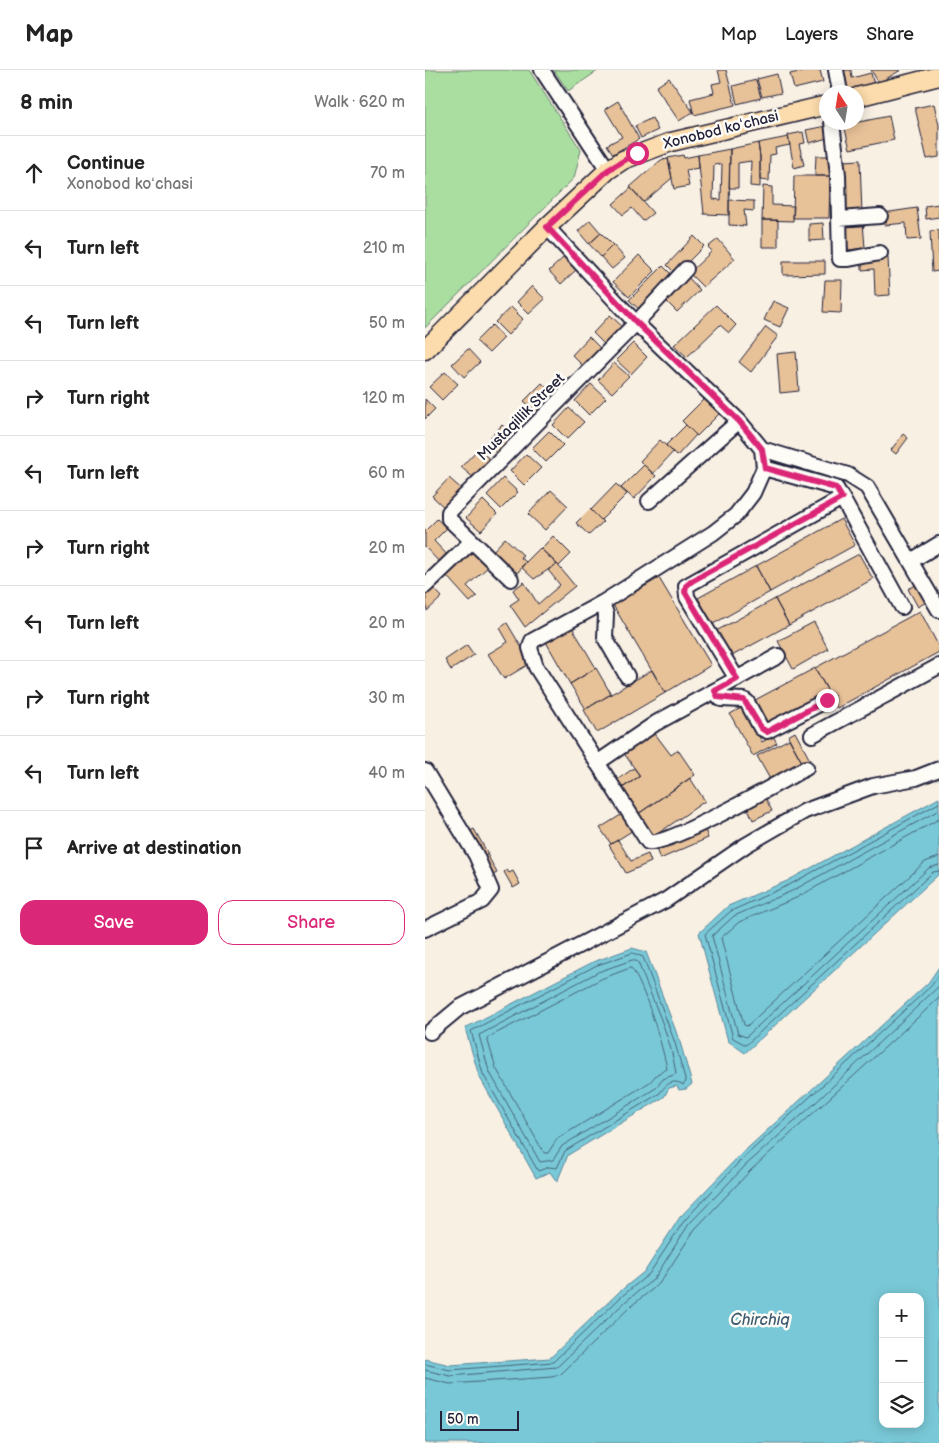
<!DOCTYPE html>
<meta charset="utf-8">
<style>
:root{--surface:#fff;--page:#f6f6f6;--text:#222;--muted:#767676;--line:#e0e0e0;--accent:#db2777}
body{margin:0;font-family:"Balsamiq Sans",sans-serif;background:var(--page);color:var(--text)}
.controls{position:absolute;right:15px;bottom:15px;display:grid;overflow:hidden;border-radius:10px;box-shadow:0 2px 12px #0003}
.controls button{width:45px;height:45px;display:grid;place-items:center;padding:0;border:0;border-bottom:1px solid var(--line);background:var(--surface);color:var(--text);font:25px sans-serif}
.compass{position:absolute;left:394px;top:15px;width:45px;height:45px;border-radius:50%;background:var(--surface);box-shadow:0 2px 12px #0003;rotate:348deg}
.scale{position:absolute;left:15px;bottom:12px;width:79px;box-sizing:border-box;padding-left:5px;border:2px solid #22223b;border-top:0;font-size:14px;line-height:18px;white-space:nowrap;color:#22223b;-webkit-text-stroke:4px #fdfcf7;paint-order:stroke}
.stop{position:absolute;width:15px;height:15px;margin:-11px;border:4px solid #db2777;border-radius:50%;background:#fff}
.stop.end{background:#db2777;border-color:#fff;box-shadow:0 1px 5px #0008}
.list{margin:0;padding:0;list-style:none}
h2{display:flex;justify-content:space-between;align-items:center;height:65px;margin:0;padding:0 20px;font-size:21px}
h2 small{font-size:16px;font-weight:400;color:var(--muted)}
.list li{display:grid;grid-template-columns:32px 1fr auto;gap:15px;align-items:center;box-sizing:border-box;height:75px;padding:0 20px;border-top:1px solid var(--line)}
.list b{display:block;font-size:19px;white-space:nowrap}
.list p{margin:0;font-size:16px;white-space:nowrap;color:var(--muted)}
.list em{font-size:16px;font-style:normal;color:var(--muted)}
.actions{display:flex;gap:10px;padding:15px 20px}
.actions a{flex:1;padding:11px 0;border:1px solid var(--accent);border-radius:15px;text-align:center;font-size:18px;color:var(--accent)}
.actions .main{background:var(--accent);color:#fff}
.icon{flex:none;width:28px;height:28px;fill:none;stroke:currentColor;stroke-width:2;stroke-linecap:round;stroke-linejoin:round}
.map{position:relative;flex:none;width:514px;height:1373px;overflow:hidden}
header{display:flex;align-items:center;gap:30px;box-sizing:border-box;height:70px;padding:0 25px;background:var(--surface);border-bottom:1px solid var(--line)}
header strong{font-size:24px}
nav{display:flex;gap:28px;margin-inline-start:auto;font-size:18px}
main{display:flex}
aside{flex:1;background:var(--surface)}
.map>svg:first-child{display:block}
.green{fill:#aadea1;stroke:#66806e}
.water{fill:#79c8d7;stroke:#568699;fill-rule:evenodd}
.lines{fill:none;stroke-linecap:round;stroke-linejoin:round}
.shore{stroke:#456479;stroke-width:1}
.building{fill:#e7c198;stroke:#22223b;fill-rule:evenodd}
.minor-casing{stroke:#22223b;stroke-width:18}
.major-casing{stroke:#22223b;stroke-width:21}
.minor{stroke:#fdfcf7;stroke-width:14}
.major{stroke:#fcdcac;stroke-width:18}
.route{stroke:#db2777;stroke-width:6}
.labels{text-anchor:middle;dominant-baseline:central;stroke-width:5;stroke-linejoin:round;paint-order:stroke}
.street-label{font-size:15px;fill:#22223b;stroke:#fdfcf7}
.water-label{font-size:16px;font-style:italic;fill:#405c72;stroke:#fdfcf7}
</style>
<header>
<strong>Map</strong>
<nav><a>Map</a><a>Layers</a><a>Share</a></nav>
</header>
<main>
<aside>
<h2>8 min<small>Walk · 620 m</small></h2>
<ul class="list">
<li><svg class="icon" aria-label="ahead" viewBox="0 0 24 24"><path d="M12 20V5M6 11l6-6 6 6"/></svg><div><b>Continue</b><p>Xonobod koʻchasi</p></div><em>70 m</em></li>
<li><svg class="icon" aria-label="left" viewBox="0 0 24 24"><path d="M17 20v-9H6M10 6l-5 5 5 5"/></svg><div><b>Turn left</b></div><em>210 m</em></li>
<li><svg class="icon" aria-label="left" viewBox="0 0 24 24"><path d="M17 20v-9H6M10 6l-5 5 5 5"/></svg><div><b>Turn left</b></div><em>50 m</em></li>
<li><svg class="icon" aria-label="right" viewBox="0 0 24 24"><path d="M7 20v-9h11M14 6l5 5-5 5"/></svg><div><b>Turn right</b></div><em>120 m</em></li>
<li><svg class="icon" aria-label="left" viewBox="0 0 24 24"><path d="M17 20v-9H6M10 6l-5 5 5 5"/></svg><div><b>Turn left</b></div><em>60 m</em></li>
<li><svg class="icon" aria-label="right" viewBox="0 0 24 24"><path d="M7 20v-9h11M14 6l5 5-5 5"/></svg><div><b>Turn right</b></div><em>20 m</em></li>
<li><svg class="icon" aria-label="left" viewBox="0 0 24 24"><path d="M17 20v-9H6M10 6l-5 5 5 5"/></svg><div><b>Turn left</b></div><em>20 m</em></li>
<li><svg class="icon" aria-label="right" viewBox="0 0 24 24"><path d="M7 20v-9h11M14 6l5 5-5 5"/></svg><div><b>Turn right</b></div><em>30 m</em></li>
<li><svg class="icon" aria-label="left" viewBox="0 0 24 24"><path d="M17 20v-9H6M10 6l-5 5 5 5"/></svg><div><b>Turn left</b></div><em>40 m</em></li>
<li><svg class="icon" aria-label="arrive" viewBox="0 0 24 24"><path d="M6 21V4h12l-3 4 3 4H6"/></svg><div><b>Arrive at destination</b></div></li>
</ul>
<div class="actions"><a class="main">Save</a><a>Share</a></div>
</aside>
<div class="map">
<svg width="514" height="1373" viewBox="0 0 514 1373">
<rect width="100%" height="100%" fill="#f9f0e4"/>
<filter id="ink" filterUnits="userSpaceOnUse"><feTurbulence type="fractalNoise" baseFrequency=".02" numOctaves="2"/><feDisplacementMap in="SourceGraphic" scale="10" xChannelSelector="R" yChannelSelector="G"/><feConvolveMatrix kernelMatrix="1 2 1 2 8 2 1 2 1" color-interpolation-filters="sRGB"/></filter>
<g filter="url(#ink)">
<path class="green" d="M 0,0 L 104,0 L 156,80 L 149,108 L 0,258 Z
M 129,0 L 174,0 L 143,21 Z"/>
<path class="water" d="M 514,728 L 514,804 L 320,983 L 303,971 L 274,863 L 303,836 L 362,811 Z
M 207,878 L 221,882 L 255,972 L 267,1014 L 261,1019 L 254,1020 L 252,1016 L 244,1018 L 239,1027 L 143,1085 L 132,1112 L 125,1102 L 111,1108 L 54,1006 L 40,958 L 168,892 Z
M 514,897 L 514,1373 L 0,1373 L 0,1289 L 25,1295 L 125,1288 L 194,1222 L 220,1201 L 255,1147 L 313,1087 L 503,913 ZM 458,1227 L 495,1227 L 495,1354 L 458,1354 Z"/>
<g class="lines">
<path class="shore" d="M 514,733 L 364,815 L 306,841 L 280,864 L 308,968 L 321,975 L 508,802 L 514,801
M 514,740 L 367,821 L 309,846 L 287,866 L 313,964 L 321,967 L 504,798 L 514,795
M 514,749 L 371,828 L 314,852 L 296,868 L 319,955 L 322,956 L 500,792 L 514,787
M 208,883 L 218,887 L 250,973 L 261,1012 L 258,1015 C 248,1008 241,1014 235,1023 L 140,1081 L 132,1098 L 124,1097 L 113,1101 L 58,1004 L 46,961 L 170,896 Z
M 208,890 L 213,892 C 226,928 246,965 251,1004 L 238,1009 L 231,1018 L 137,1076 L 128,1090 L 115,1092 L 64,1001 L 54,965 L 173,902 Z
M 206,898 C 219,914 238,977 242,999 L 232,1004 L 225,1012 L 132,1069 L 123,1083 L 119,1083 L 71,998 L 62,968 L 176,909 Z
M 0,1294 L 25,1300 L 128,1292 L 197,1226 L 224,1204 L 259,1151 L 316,1090 L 506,916 L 514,905
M 0,1300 L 25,1306 L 132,1297 L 201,1231 L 229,1209 L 264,1154 L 321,1095 L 387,1036 L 514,916
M 0,1308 L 25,1314 L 127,1307 L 136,1304 L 206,1236 L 234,1214 L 270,1159 L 326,1100 L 514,928"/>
</g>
<path class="building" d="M 293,0 L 301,0 L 310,35 L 269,45 L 265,29 L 289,23 L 287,14 L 296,12 Z
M 382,0 L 395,0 L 398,12 L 369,19 L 365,4 Z
M 417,0 L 426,0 L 427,8 L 446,3 L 449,15 L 421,21 Z
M 446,0 L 476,0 L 454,13 Z
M 352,4 L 356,23 L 337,27 L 332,9 Z
M 244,8 L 268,42 L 254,51 L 231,17 Z
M 331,10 L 336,28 L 312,34 L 308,16 Z
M 193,31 L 214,69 L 188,84 L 182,75 L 197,67 L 180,39 Z
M 509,34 L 514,55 L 514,87 L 502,89 L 490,38 Z
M 464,46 L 469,70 L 425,79 L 419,55 Z
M 227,48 L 233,60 L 216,68 L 210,56 Z
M 401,56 L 403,68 L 384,73 L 381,60 Z
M 378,62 L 380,73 L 374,74 L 379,95 L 369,98 L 363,65 Z
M 363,67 L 365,75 L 350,78 L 351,84 L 345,85 L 344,111 L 335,110 L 335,87 L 333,73 Z
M 333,73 L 335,87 L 335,117 L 325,116 L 326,91 L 313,93 L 313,118 L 304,118 L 305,79 Z
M 305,79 L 304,145 L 279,144 L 273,85 ZM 297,94 L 296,130 L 288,129 L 289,95 Z
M 258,85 L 259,88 L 273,85 L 274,98 L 261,100 L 264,116 L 249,119 L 243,88 Z
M 391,86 L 405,86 L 405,106 L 390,106 Z
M 243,89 L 247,108 L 219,132 L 205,117 L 236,90 Z
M 435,90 L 437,144 L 422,145 L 419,91 Z
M 369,106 L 405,106 L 404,148 L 368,148 Z
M 338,116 L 347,117 L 347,135 L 369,136 L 368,151 L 337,150 Z
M 206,118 L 228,143 L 218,151 L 207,138 L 198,145 L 188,134 Z
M 304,130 L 329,131 L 329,141 L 319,140 L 321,156 L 304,155 Z
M 514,134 L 514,147 L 501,149 L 500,136 Z
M 492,138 L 496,169 L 482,170 L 481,153 L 460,155 L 458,143 Z
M 165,150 L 176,163 L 164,174 L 153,161 Z
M 337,150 L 353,150 L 353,177 L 337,177 Z
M 438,152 L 440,178 L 423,180 L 421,153 Z
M 398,153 L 399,170 L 384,171 L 384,154 Z
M 514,160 L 514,201 L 507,202 L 505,161 Z
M 176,163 L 188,175 L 176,187 L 164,174 Z
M 269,166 L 279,176 L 251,204 L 242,195 Z
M 293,169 L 310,189 L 278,217 L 264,203 L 287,181 L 283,177 Z
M 188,175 L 200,188 L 187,199 L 176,187 Z
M 214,185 L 230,201 L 204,227 L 188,212 Z
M 140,186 L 152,199 L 136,214 L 124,201 Z
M 463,188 L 465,225 L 450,226 L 449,199 L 437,200 L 437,189 Z
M 358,191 L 400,191 L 400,204 L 358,205 Z
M 238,196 L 249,207 L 215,240 L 204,230 Z
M 262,206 L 275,220 L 252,242 L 239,229 Z
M 400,210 L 417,210 L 416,243 L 398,242 Z
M 107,216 L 120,229 L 104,244 L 92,232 Z
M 348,231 L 364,238 L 355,257 L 339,250 Z
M 291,235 L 311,255 L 304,263 L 295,255 L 262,287 L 249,275 Z
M 86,237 L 98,249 L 83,265 L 70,252 Z
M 185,245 L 201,260 L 183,278 L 168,263 Z
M 67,255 L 79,268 L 64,283 L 51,271 Z
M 341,257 L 353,266 L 326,302 L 314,292 Z
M 164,267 L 179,282 L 162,300 L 147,285 Z
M 208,273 L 222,287 L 206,304 L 191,290 Z
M 43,279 L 55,292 L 39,307 L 27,294 Z
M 371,282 L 374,321 L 355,323 L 352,284 Z
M 189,293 L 204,306 L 187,323 L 173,310 Z
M 20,302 L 33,314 L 17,330 L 4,317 Z
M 117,313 L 132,327 L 115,345 L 99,331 Z
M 166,314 L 181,328 L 164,345 L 150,331 Z
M 280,328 L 295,343 L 272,366 L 257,351 Z
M 0,329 L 10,339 L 0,349 Z
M 144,338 L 159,352 L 142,369 L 128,355 Z
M 77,355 L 93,369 L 76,387 L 60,373 Z
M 261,355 L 271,365 L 252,386 L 241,375 Z
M 124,361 L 138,375 L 121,392 L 107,378 Z
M 478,364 L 483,368 L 471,384 L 466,380 Z
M 235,370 L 248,382 L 228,404 L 215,391 Z
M 53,379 L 69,393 L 52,411 L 36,397 Z
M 101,384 L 116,398 L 99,415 L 85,401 Z
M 219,395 L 231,406 L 209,429 L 196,418 Z
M 24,408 L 40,422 L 22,440 L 7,426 Z
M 78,408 L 93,422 L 76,439 L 62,425 Z
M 191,414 L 202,424 L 176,450 L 166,440 Z
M 126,420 L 143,436 L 120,460 L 103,444 Z
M 58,430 L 72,444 L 56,461 L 41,448 Z
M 165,439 L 178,452 L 164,465 L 151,453 Z
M 12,449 L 22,458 L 9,471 L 26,489 L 19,497 L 0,477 L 0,461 Z
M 416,449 L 430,475 L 345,522 L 331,496 Z
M 128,466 L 146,484 L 134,496 L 116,479 Z
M 80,468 L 98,485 L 95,487 L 101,492 L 90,506 L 66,483 Z
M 48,475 L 64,496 L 42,516 L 52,526 L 45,532 L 18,502 Z
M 115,478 L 132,494 L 109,509 L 96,497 Z
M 434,484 L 448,509 L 364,555 L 350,529 Z
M 132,494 L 150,516 L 100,557 L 85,535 L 94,529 L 88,520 L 99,512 L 113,534 L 135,515 L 123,500 Z
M 331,496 L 345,522 L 288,554 L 273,528 Z
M 234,508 L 286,595 L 240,623 L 188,535 Z
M 5,514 L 17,527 L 2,541 L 0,518 Z
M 491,515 L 501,532 L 493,537 L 483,519 Z
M 350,529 L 364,555 L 305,587 L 291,561 Z
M 495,541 L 514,577 L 514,582 L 412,638 L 390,598 Z
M 389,552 L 403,579 L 368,599 L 353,571 Z
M 82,553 L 101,585 L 99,586 L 104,594 L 79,609 L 63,584 L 83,572 L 75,558 Z
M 147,557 L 171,598 L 145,614 L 121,572 Z
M 42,575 L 49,585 L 26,600 L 20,590 Z
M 171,598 L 186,624 L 161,639 L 145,614 Z
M 390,598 L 404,623 L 344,656 L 330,630 Z
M 227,600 L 240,623 L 172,663 L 159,640 Z
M 318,637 L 337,672 L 348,666 L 352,673 L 328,686 L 305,644 Z
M 228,661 L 246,685 L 253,680 L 270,705 L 213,744 L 196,719 L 215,706 L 198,682 Z
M 370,662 L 385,690 L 378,694 L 363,666 Z
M 364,669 L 378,694 L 346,711 L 332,686 Z
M 209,698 L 215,706 L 194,720 L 189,712 Z
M 265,708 L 280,731 L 228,767 L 213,744 Z
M 340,727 L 347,741 L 328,750 L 322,736 Z
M 199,743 L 210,759 L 186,774 L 175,758 Z
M 279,757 L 283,768 L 235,789 L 231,779 Z
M 49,759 L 63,784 L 56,788 L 42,763 Z
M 193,770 L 206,791 L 223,784 L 226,792 L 201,803 L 184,775 Z
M 62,784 L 72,803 L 66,806 L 56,788 Z
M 82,800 L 84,803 L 88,801 L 95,814 L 88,818 L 79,802 Z"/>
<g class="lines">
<defs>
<path id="minor" d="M 117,0 L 183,100
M 411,0 L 415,22
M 407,52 L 413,105 L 415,189 L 424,189 L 455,183
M 414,149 L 455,146
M 122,157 L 211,253 L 314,351 L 337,379 L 339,398 L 328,423 L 311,445 L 288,463 L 177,533 L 107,571 L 105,578 L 111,597 L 223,772 C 243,777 356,711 381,698
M 337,379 L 423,405 L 442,417 L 514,540
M 417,428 L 477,537
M 224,431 L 314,351
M 47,471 L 86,509
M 486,491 L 514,474
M 0,516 L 47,471 L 24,449 L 24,442 L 211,253 L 261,199
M 177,533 L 181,544 L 180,568 L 202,606
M 312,609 L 262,527 L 261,516 L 417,428 L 411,418 L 339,398
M 289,621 L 296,629 L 319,630 L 322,632 L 336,658 L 342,661 L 402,630
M 387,665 L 514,596
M 172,693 L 231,653 L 353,586
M 0,701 L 51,785 L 66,820 L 57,831 L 0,859
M 5,962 L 34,938 L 241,830 L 321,775 L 380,741 L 448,716 L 491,708 L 514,699"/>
<path id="major" d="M 432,27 L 514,6
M 0,280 L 122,157 L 183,100 L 198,90 L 246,72 L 402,35"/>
</defs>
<use href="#minor" class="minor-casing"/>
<use href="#major" class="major-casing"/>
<use href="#minor" class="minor"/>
<use href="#major" class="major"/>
</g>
</g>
<g class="lines" filter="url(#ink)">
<path class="route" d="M 212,83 L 183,100 L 122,157 L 212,253 L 314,351 L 337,379 L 340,398 L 411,418 L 417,428 L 267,511 L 261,516 L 260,522 L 312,609 L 290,621 L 293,627 L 319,630 L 336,658 L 342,662 L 402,630"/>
</g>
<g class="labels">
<g class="street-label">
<text transform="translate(296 60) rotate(-14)">Xonobod koʻchasi</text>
<text transform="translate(96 347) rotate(-45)">Mustaqillik Street</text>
</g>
<g class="water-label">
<text x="335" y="1250">Chirchiq</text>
</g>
</g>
</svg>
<div class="controls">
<button>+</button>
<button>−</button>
<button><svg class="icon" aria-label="layers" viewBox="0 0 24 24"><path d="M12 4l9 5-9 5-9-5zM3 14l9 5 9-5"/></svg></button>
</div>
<svg class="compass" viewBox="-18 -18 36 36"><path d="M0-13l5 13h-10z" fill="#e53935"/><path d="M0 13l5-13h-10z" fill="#767676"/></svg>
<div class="scale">50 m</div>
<div class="stop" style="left:212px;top:83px"></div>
<div class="stop end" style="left:402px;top:630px"></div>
</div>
</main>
